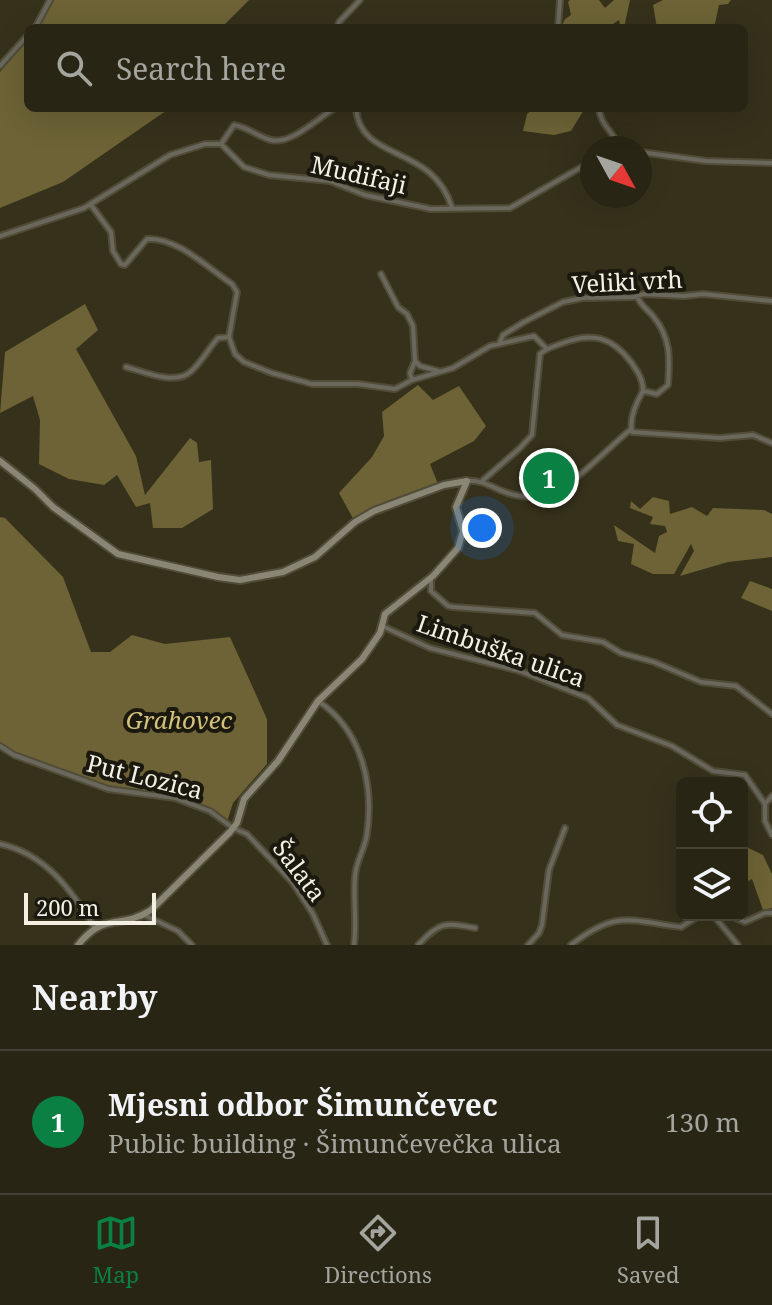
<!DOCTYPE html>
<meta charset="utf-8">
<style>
:root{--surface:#282514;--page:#302d1d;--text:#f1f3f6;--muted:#a5a5a0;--line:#444234;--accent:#0b8043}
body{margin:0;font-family:"Noto Serif",serif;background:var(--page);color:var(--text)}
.controls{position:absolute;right:24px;bottom:24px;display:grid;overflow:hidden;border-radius:12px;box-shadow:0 8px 32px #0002}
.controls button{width:72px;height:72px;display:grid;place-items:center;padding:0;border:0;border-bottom:2px solid var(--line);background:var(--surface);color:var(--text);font:40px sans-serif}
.compass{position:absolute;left:580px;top:136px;width:72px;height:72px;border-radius:50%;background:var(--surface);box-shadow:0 8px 32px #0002;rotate:130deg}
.scale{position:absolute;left:24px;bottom:20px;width:132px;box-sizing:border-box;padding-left:8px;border:4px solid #f4f1e4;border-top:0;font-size:22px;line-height:28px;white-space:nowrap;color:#f4f1e4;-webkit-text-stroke:6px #1b190f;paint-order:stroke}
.you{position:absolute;left:482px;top:528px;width:28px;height:28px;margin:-20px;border:6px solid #fff;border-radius:50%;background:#1a73e8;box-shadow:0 0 0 12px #1a73e833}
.badge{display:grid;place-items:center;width:52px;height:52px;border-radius:50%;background:var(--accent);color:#fff;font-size:26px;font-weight:700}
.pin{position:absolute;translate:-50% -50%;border:4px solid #fff;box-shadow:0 2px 8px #0006}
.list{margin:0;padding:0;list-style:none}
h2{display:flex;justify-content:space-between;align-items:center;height:104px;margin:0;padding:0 32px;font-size:34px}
h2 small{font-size:26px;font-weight:400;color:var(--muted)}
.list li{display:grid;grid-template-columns:52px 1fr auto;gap:24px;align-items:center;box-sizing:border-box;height:144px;padding:0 32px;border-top:2px solid var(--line)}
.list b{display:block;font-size:30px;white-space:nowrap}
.list p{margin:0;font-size:26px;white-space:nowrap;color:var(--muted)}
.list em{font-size:26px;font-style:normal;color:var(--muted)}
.icon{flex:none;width:44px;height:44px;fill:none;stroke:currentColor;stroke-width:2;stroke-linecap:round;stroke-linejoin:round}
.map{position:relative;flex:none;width:772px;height:945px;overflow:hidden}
.search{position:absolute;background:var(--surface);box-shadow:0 8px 32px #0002;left:24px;right:24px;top:24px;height:88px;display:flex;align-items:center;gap:20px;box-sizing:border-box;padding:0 28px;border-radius:12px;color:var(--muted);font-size:30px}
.sheet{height:248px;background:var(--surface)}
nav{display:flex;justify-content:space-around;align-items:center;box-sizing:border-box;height:112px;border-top:2px solid var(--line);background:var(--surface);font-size:22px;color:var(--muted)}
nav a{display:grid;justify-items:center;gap:4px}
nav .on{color:var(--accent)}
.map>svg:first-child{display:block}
.forest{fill:#6d6336}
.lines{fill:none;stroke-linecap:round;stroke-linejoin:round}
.street-casing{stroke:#514c37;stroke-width:8}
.secondary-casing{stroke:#514c37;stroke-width:10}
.street{stroke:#6a685d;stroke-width:4}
.secondary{stroke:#8a8675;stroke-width:6}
.labels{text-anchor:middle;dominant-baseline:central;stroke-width:8;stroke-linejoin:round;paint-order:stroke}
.street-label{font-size:24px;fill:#f4f1e4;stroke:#1b190f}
.park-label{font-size:24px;font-style:italic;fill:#d3c279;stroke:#1b190f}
</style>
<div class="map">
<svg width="772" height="945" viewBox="0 0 772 945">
<rect width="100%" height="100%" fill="#36311b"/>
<path class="forest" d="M 53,0 L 249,0 L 221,28 L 33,28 Z
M 570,0 L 599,0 L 605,8 L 614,0 L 630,0 L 624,28 L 621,28 L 619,20 L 613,24 L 613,28 L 561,28 L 565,19 L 571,15 L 568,2 Z
M 663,0 L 731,0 L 728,4 L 719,5 L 714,28 L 657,28 L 653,5 Z
M 28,35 L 28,108 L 170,108 L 63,182 L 0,208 L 0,72 Z
M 534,108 L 585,108 L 571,131 L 554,135 L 523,131 L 527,114 Z
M 85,304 L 98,330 L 76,349 L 136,456 L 145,495 L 190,438 L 197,443 L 199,462 L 211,460 L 213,509 L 182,528 L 153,528 L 150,503 L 136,507 L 117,475 L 104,485 L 69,479 L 39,464 L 40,420 L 33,396 L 0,413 L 5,352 Z
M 418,385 L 433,400 L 459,386 L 486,426 L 474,441 L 430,464 L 438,484 L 355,522 L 339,493 L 372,457 L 384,436 L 382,412 Z
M 653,497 L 669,501 L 670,514 L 692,507 L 707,516 L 713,508 L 764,510 L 772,514 L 772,557 L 728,562 L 680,576 L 694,551 L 691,544 L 674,574 L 653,574 L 631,564 L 634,544 L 618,541 L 614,525 L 655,553 L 659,536 L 667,532 L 665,526 L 650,524 L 653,517 L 630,508 L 631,501 L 640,509 Z
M 0,517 L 5,518 L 63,577 L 91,652 L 110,652 L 132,635 L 165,644 L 230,637 L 267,719 L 267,764 L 233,803 L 227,822 L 207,806 L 175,796 L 101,786 L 84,777 L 31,760 L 0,745 Z
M 750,581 L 772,589 L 772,611 L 741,598 Z
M 742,845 L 763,855 L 772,874 L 772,908 L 763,910 L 752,879 L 742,884 Z"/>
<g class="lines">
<defs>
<path id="street" d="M 35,28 L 50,0
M 337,28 L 339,22 L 360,0
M 558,28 L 560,0
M 0,66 L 28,35
M 356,108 C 360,163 433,143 452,208
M 599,108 C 600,126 615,132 619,148
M 221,144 L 244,167 L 269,175 L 330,181 L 365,195 L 431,209 L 510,208 L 592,161
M 640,152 L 706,161 L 772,163
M 91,205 L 111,232 L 113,251 L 121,264 L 125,265 L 147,239 C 177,237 208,268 232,284 L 237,292 L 229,337
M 0,236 L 84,208 L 170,155 L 205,144 L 221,144 L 234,125 C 248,127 258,137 271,140 C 291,145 318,118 335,108
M 381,274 L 398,307 L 407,314 L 413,326 L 415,361 L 410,373 L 412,380
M 637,296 C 640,305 647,309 653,316 C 671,338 670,358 668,385 L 657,394 L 643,391
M 499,344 L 503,335 L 524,322 L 563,302 L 583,298 L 633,297 L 644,294 L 684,296 L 703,294 L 772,301
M 415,361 L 420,366 L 438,371
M 126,367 C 142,371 173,385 189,373 C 200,365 208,349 218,338 L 229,337 L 235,354 L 244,362 L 272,373 L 312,384 L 358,384 L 395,389 L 412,380 L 453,368 L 490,346 L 534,336 L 547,349
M 467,481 C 485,479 498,492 515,495 C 525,497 536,499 546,496 C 568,491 610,446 630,430
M 481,482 L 520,448 L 532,435 L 540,354 C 546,348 555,346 563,343 C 593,332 612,337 631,362 C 638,372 643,379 643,391 C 636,403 629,419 632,432 L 720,438 L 753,435 L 772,443
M 431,580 L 431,591 L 448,606 L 453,607 L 535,613 L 562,635 L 603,642 L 621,653 L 654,662 L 701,682 L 736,686 L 772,714
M 382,626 L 430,648 L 520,671 L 588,698 L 617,725 L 672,746 L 713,771 L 745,775 L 765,804 L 772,796
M 318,701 C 362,730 374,785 367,834 C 365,849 356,861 355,876 C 353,899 357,922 354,945
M 0,746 L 14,755 L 108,789 L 175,798 L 210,811 L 233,828 L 247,834 L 293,883 L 313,914 L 327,945
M 765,804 L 765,821 L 772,835
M 0,844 C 45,854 71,889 94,927
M 144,915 L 178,931 L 192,945
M 713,915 L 738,945
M 729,915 L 745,922 L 765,913 L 772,913
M 418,945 C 440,922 444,922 475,928
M 528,945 L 539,933 L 542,925 L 549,870 L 565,828
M 571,945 C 617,909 630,921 681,927 L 700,915"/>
<path id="secondary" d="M 0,461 L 35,489 L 53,507 L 118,554 L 218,577 L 240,580 L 283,572 L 315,557 L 355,522 L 374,511 L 444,485 L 467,481
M 78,945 C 105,911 120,930 151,910 L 230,832 L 237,823 L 244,799 L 278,761 L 318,701 L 362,659 L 380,633 L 385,614 L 433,576 L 458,548 L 463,531 L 456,507 L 467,481"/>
</defs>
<use href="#street" class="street-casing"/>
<use href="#secondary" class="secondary-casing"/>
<use href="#street" class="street"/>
<use href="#secondary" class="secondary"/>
</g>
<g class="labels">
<g class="street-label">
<text transform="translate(359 174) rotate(13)">Mudifaji</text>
<text transform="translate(627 281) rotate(-3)">Veliki vrh</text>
<text transform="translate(501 650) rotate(19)">Limbuška ulica</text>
<text transform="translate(145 776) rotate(14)">Put Lozica</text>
<text transform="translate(300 870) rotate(53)">Šalata</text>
</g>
<g class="park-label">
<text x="179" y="719">Grahovec</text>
</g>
</g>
</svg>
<div class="controls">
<button><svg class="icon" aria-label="locate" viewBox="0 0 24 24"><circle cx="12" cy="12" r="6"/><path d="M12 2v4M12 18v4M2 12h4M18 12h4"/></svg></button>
<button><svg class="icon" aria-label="layers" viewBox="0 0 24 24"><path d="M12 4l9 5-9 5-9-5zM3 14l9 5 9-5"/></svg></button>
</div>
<svg class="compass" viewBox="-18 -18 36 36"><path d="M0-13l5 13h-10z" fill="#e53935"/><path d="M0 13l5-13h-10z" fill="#a5a5a0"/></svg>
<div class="scale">200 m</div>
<div class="you"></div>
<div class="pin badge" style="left:549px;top:478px">1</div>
<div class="search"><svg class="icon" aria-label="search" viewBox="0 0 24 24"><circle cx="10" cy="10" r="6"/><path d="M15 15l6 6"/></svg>Search here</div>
</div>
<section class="sheet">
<h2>Nearby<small></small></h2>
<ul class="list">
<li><span class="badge">1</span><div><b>Mjesni odbor Šimunčevec</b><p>Public building · Šimunčevečka ulica</p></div><em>130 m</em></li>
</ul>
</section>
<nav>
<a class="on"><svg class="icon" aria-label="map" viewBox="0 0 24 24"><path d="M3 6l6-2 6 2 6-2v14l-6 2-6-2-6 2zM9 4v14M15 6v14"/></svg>Map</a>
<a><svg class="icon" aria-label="directions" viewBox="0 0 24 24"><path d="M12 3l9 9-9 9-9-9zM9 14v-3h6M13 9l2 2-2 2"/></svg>Directions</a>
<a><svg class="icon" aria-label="saved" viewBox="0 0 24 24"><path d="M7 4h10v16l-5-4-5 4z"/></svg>Saved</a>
</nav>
